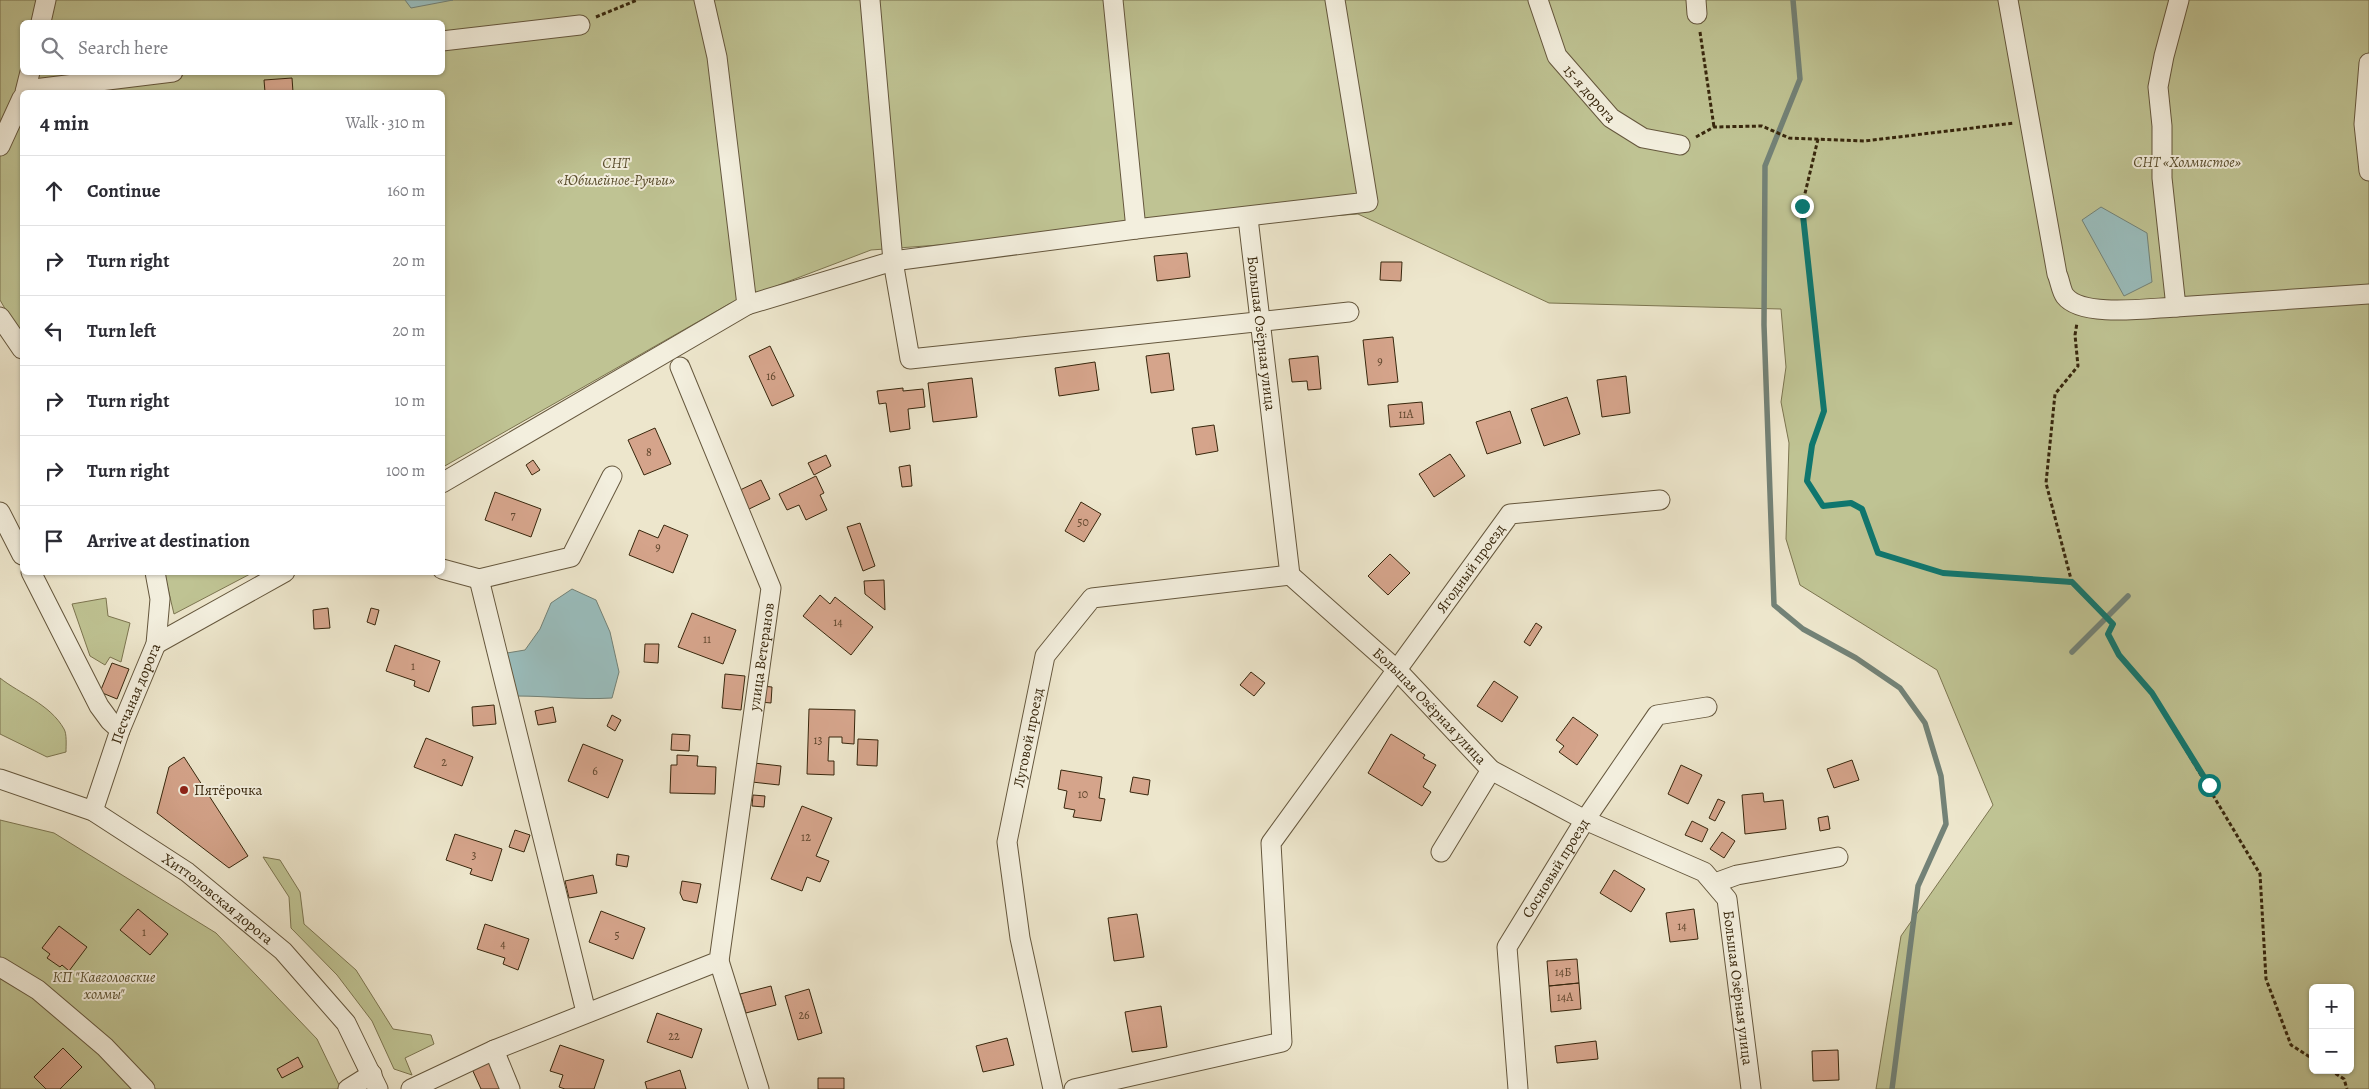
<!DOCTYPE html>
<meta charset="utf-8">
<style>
:root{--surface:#fff;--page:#f2f2f3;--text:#2b2b33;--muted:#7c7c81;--line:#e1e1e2}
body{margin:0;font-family:Alegreya,serif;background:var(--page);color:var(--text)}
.controls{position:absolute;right:15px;bottom:15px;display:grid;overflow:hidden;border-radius:8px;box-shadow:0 1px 4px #0004}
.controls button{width:45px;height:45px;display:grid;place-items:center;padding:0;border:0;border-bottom:1px solid var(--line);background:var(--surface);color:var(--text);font:25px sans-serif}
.stop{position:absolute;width:15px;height:15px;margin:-11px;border:4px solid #0f766e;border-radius:50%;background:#fff}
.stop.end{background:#0f766e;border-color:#fff;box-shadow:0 1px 5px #0008}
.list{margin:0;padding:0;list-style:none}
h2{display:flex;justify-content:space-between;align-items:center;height:65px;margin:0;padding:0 20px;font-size:21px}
h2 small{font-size:16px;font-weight:400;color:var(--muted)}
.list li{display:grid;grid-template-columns:32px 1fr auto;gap:15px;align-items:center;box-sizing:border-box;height:70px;padding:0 20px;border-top:1px solid var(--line)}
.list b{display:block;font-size:19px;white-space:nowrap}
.list em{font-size:16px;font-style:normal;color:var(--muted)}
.icon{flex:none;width:28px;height:28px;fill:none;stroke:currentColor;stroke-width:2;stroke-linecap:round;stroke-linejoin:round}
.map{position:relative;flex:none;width:2369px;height:1089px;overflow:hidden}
.search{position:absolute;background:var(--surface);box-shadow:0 1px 4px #0004;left:20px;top:20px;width:425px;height:55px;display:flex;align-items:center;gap:12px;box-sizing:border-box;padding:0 18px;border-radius:8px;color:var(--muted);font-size:19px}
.panel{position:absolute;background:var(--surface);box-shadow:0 1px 4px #0004;left:20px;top:90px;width:425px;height:485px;border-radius:8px}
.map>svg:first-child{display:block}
.green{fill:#bfc393;stroke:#7c7550;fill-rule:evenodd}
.water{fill:#9abebe;stroke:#738277}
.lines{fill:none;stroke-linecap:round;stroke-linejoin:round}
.stream{stroke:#738277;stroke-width:5.5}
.building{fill:#d5a48b;stroke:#38270d}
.minor-casing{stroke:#65573d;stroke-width:21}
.path{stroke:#38270d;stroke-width:3;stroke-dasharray:4 2.5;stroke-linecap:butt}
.minor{stroke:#f3efde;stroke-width:19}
.route{stroke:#0f766e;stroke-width:6}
.poi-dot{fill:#8f2418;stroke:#f3efde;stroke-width:2}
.labels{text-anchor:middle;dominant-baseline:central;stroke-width:4;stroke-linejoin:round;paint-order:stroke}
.number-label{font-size:12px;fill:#5f462c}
.street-label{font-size:15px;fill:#38270d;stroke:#f3efde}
.park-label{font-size:15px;font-style:italic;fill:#5a4e2e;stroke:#f3efde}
.poi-label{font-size:15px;fill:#38270d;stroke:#f3efde;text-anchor:start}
</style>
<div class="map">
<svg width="2369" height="1089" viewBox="0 0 2369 1089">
<rect width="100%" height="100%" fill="#ede6cc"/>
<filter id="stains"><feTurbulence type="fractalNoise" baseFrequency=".004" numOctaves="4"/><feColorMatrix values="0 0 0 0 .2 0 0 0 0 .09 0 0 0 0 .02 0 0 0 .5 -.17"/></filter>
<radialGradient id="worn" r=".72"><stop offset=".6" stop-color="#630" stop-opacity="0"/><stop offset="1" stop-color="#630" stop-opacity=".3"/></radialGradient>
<path class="green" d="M 0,0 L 2369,0 L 2369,1089 L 1876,1089 L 1901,936 L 1993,805 L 1937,670 L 1800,585 L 1786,539 L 1789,443 L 1781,402 L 1786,367 L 1781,309 L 1549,303 L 1358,214 L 871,250 L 729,304 L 443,467 L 442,92 L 22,92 L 22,338 L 0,300 ZM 22,22 L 442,22 L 442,72 L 22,72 ZM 2313,988 L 2350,988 L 2350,1070 L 2313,1070 Z
M 164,572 L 252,573 L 174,614 Z
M 106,598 L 108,616 L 130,623 L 121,662 L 110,657 L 105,665 L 90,656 L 72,604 Z
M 0,678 C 20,694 50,704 64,729 C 67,734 66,745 66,752 L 47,757 L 0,734 Z
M 0,820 L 54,833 L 216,933 L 317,1039 L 341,1089 L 0,1089 Z
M 263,857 L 280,860 L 300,892 L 304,924 L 356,970 L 393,1029 L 431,1035 L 434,1044 L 405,1058 L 412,1075 L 394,1069 L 372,1021 L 337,975 L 291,928 L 289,897 Z"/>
<path class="water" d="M 405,0 L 453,0 L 411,8 Z
M 2101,207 L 2147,233 L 2152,282 L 2124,296 L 2082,220 Z
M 572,589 L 596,600 L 610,632 L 619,672 L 612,698 C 580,700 548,696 516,696 L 507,653 L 525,650 L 540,629 L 551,603 Z"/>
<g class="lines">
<path class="stream" d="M 1793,0 L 1800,79 L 1765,166 L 1764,325 L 1774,605 L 1803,629 L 1856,658 L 1900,688 L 1925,723 L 1941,776 L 1946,824 L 1918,886 L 1892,1089
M 2072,652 L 2128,596"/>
</g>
<path class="building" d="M 292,78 L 293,92 L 265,92 L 264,80 Z
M 1187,253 L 1190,277 L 1157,281 L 1154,256 Z
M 1381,262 L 1402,262 L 1401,281 L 1380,280 Z
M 1393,337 L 1398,382 L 1368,385 L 1363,340 Z
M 770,346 L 794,396 L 772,406 L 749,356 Z
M 1169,353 L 1174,390 L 1151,393 L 1146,356 Z
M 1318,356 L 1321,389 L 1308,390 L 1307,381 L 1292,382 L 1289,359 Z
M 1095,362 L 1099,390 L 1059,396 L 1055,368 Z
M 1626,376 L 1630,413 L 1602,417 L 1597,380 Z
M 972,378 L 977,417 L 933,422 L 928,383 Z
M 903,388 L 903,391 L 923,389 L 925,407 L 908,409 L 910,429 L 890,432 L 886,403 L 879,404 L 877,391 Z
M 1567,397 L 1580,434 L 1544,446 L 1531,409 Z
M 1422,402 L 1424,424 L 1390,427 L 1388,405 Z
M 1510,411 L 1521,443 L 1487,454 L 1476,422 Z
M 1214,425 L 1218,451 L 1196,455 L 1192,428 Z
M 655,428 L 671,464 L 644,475 L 628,440 Z
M 1450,454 L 1465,476 L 1434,497 L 1419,474 Z
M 826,455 L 831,466 L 814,475 L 808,463 Z
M 533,460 L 540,470 L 532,475 L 526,465 Z
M 910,465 L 912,486 L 902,487 L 899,467 Z
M 816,476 L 824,493 L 820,495 L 827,510 L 806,520 L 799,505 L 787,510 L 779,494 Z
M 761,480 L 770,499 L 747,510 L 738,491 Z
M 495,492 L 541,509 L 531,537 L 485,520 Z
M 1081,502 L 1101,514 L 1084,542 L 1065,531 Z
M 860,523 L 875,566 L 863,571 L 847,527 Z
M 664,525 L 688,535 L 673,573 L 629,555 L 639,530 L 658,538 Z
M 1390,554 L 1410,573 L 1388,595 L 1368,576 Z
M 884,580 L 885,610 L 865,594 L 864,581 Z
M 820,595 L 830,604 L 835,597 L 873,627 L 851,655 L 803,616 Z
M 328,608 L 330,628 L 314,629 L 313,610 Z
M 371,608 L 379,610 L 375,625 L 367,622 Z
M 692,613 L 736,630 L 723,664 L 678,647 Z
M 1536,623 L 1542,627 L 1530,646 L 1524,642 Z
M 645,644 L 659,644 L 658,663 L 644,662 Z
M 395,645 L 440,661 L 429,692 L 414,686 L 415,681 L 386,671 Z
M 112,663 L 129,669 L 117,699 L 100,692 Z
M 1251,672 L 1265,683 L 1254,696 L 1240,685 Z
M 725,674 L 745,676 L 741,710 L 722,708 Z
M 1494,681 L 1518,697 L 1502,722 L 1477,706 Z
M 762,686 L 772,687 L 771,703 L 760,702 Z
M 494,705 L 496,724 L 473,726 L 472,707 Z
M 553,707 L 556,722 L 538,725 L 535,711 Z
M 809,709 L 855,710 L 854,744 L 842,743 L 842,737 L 829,737 L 828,761 L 834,761 L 834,775 L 807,774 Z
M 612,715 L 621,720 L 615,731 L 607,726 Z
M 1573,717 L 1598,735 L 1577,765 L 1559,752 L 1564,746 L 1556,740 Z
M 672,734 L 690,735 L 689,751 L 671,750 Z
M 1391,734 L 1425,755 L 1423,758 L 1436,765 L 1423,787 L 1431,792 L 1422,806 L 1368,773 Z
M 426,738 L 473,757 L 462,786 L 414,767 Z
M 858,739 L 878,740 L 877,766 L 857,765 Z
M 583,744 L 623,760 L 608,798 L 568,781 Z
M 677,755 L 698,756 L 697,766 L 716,767 L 715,794 L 670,793 L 671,765 L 677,765 Z
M 184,757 L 248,856 L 229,868 L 157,813 L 169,767 Z
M 1852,760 L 1859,780 L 1834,788 L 1827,769 Z
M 754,763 L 781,766 L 779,785 L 752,782 Z
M 1681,765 L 1702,775 L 1688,804 L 1668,794 Z
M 1061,770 L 1102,777 L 1099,798 L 1105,799 L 1101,821 L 1073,817 L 1075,810 L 1064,808 L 1067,791 L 1058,789 Z
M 1133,777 L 1150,780 L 1148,795 L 1130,792 Z
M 1763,793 L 1764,802 L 1783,800 L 1786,829 L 1745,834 L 1742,795 Z
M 753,795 L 765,796 L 764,807 L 752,806 Z
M 1718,799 L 1725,802 L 1715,821 L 1709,818 Z
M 802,806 L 832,818 L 816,856 L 829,861 L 820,882 L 807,877 L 802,891 L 771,879 Z
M 1828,816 L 1830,829 L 1820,831 L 1818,818 Z
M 1692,821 L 1708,829 L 1702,842 L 1685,835 Z
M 515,830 L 530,835 L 524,852 L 509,847 Z
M 1722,832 L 1735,841 L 1724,858 L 1710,849 Z
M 455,834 L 502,849 L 492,881 L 470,874 L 472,869 L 446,860 Z
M 617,854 L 629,856 L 627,867 L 616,865 Z
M 1614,870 L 1645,889 L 1631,912 L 1600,893 Z
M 593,875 L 597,893 L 569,898 L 565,881 Z
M 682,881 L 701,884 L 697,903 L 683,900 L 680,893 Z
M 138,909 L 168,934 L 150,955 L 120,930 Z
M 1694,909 L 1698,939 L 1670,942 L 1666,913 Z
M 601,911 L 645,928 L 633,959 L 589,942 Z
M 1137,914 L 1144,957 L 1114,961 L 1108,918 Z
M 485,924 L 529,939 L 518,970 L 503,964 L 505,958 L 477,949 Z
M 59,926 L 87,947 L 69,971 L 62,965 L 60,967 L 47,958 L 50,954 L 42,948 Z
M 1577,959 L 1579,983 L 1549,986 L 1547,961 Z
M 1579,983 L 1581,1009 L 1551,1012 L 1549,986 Z
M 771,986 L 776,1005 L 746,1013 L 740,994 Z
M 809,989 L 822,1033 L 798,1040 L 785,996 Z
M 1161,1006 L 1167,1047 L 1132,1052 L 1125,1012 Z
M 657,1013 L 702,1029 L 692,1058 L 647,1042 Z
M 1007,1038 L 1014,1065 L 983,1072 L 976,1046 Z
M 1596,1041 L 1598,1059 L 1557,1063 L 1555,1046 Z
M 560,1045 L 604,1060 L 594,1089 L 565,1089 L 559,1087 L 563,1075 L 550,1071 Z
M 63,1048 L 82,1067 L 60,1089 L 46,1089 L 34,1077 Z
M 1838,1050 L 1839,1080 L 1813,1081 L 1812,1051 Z
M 298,1057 L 303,1067 L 282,1078 L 277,1069 Z
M 490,1062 L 501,1089 L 481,1089 L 472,1069 Z
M 680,1070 L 686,1089 L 647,1089 L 645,1082 Z
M 818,1078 L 844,1078 L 844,1089 L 818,1089 Z"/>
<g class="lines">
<defs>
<g id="minor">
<path d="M 870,0 L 893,261 L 910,359 L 1349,312"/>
<path d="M 1113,0 L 1136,229"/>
<path id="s1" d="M 1538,0 L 1557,56 L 1611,118 L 1643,138 L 1680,145"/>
<path d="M 1696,0 L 1697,14"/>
<path d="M 2008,0 L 2057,274 C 2060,280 2061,291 2065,296 C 2082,318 2150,308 2176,307"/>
<path d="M 2179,0 L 2164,56 L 2158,87 L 2162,126 L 2162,178 L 2176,307 L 2369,294"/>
<path d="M 41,22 L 46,0"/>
<path d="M 442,41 L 580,25"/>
<path d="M 2369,63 L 2364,124 L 2369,171"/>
<path d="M 26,90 L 173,72"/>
<path d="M 25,92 L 30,72"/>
<path d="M 0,146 L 22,98"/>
<path id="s2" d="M 1248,218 L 1290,575 L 1397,670 L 1491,770 L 1585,820 L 1704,872 L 1727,899 L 1751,1089"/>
<path d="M 747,305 L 893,261 L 1136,229 L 1368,202 L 1335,0"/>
<path d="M 0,317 L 22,349"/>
<path d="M 442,483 L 747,305 L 717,57 L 704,0"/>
<path d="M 0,512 L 22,555"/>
<path d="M 442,569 L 479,579 L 571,557 L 612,476"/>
<path d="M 31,572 L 99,706 L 110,721 L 120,730"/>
<path d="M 479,579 L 586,1012"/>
<path d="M 156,644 L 285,572"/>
<path id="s3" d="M 0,779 L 93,811 L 187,872 L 283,951 L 346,1023 L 378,1089"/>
<path id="s4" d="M 93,811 L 120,730 L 156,644 L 160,599 L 155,572"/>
<path d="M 1441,852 L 1491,770"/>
<path d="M 1715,883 L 1737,875 L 1838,857"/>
<path d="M 719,961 L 759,1089"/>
<path d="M 0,967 L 38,990 L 105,1047 L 145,1089"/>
<path d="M 494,1050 L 510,1089"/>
<path d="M 348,1089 L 372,1074"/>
<path id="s5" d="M 411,1089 L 494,1050 L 719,961 L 771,588 L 680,367"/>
<path id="s6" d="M 1053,1089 L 1020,938 L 1007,842 L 1045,656 L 1092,598 L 1290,575"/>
<path id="s7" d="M 1074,1089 L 1282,1042 L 1271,843 L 1510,514 L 1660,500"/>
<path id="s8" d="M 1518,1089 L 1507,947 L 1585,820 L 1657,715 L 1707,707"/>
</g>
</defs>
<use href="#minor" class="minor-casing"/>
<path class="path" d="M 596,17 L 637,0
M 1700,32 L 1714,127
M 1696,137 L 1714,127 L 1762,126 L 1789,138 L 1865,141 L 2014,123
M 1818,139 L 1802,206 L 1824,411 L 1812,445 L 1807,481 L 1823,506 L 1851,503 L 1862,509 L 1879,553 L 1943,573 L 2072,583 L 2113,624 L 2108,634 L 2119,655 L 2152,693 L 2260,874 L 2266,979 L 2291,1045 L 2313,1059
M 2072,583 L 2046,483 L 2055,394 L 2078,366 L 2075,335 L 2077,323
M 2330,1070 L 2344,1079 L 2347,1089"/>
<use href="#minor" class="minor"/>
</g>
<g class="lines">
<path class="route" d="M 1802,206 L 1824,411 L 1812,445 L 1807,481 L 1823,506 L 1851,503 L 1862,509 L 1878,553 L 1943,573 L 2072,582 L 2113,624 L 2108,634 L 2119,655 L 2152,693 L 2209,785"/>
</g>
<circle class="poi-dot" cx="184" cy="790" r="5"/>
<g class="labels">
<g class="number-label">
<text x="1380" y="361">9</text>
<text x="771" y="376">16</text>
<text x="1406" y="414">11А</text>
<text x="649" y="452">8</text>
<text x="513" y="515">7</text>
<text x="1083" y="522">50</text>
<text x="658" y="547">9</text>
<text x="838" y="622">14</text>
<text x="707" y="639">11</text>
<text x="413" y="666">1</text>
<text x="818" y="740">13</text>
<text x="444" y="762">2</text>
<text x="595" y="771">6</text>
<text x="1083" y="794">10</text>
<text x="806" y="837">12</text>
<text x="474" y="855">3</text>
<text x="1682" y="926">14</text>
<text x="144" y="932">1</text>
<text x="617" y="935">5</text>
<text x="503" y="944">4</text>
<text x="1563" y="972">14Б</text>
<text x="1565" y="997">14А</text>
<text x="804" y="1015">26</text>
<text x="674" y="1036">22</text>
</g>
<g class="street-label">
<text stroke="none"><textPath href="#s1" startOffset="109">15-я дорога</textPath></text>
<text stroke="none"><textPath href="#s2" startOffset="116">Большая Озёрная улица</textPath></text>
<text stroke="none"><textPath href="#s7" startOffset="752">Ягодный проезд</textPath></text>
<text stroke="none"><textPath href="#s5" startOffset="641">улица Ветеранов</textPath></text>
<text stroke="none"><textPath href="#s4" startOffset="125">Песчаная дорога</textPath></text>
<text stroke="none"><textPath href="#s2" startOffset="551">Большая Озёрная улица</textPath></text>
<text stroke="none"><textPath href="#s6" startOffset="358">Луговой проезд</textPath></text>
<text stroke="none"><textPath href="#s8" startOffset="235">Сосновый проезд</textPath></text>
<text stroke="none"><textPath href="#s3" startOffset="251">Хиттоловская дорога</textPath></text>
<text stroke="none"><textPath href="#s2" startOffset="1001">Большая Озёрная улица</textPath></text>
</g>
<g class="park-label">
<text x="2187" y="162">СНТ «Холмистое»</text>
<text x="616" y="163">СНТ<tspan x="616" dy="17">«Юбилейное-Ручьи»</tspan></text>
<text x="104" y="977">КП "Кавголовские<tspan x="104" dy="17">холмы"</tspan></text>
</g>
<g class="poi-label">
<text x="194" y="790">Пятёрочка</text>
</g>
</g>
<rect width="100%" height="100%" filter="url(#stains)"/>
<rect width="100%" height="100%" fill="url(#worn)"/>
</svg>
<div class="controls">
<button>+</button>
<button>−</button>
</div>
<div class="stop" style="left:2209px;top:785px"></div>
<div class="stop end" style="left:1802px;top:206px"></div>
<div class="search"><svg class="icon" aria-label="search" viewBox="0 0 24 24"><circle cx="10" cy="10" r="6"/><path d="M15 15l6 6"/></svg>Search here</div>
<section class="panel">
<h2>4 min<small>Walk · 310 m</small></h2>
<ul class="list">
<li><svg class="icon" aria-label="ahead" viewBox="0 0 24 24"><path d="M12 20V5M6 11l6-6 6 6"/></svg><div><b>Continue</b></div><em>160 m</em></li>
<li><svg class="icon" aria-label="right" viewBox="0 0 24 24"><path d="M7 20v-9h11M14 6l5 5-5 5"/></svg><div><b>Turn right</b></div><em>20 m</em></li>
<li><svg class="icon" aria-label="left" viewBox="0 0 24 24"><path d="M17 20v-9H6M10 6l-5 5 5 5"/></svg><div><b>Turn left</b></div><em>20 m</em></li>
<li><svg class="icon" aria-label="right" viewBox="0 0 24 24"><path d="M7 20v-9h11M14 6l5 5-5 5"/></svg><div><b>Turn right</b></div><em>10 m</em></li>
<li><svg class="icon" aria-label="right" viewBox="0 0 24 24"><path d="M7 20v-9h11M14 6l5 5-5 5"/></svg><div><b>Turn right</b></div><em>100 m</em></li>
<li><svg class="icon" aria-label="arrive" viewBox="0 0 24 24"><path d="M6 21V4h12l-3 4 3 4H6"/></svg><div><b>Arrive at destination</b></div></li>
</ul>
</section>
</div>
